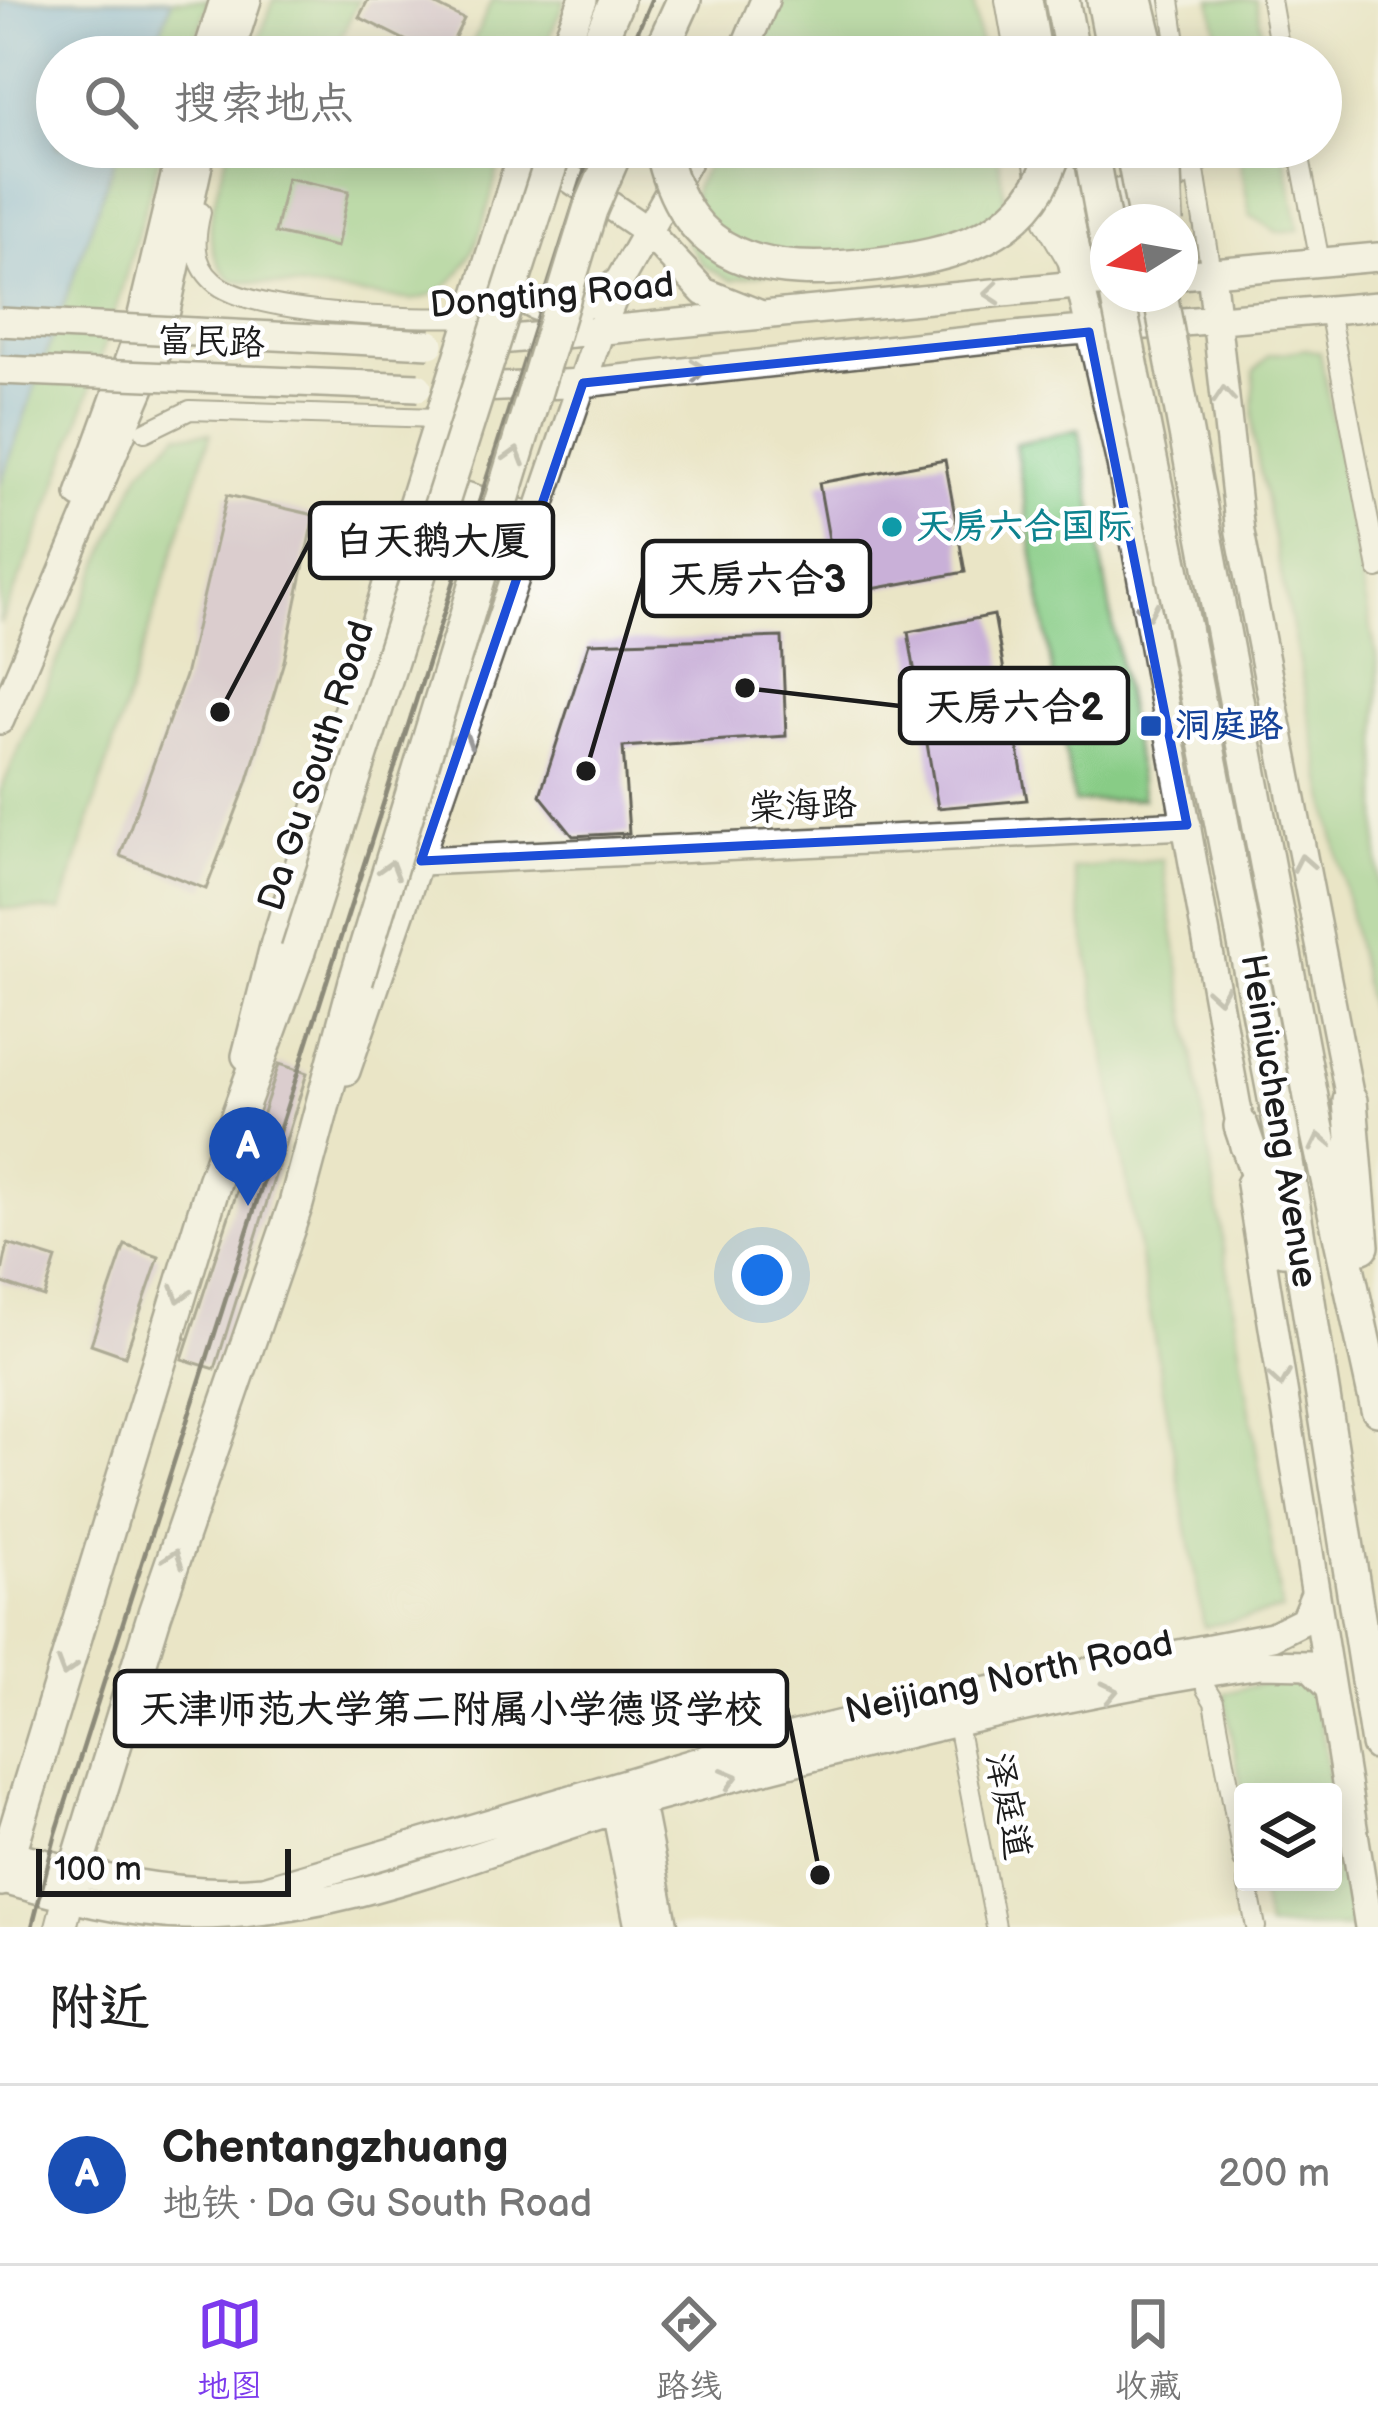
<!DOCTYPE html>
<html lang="zh">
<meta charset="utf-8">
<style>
:root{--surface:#fff;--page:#f6f6f6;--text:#222;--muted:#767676;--line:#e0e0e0;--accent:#7c3aed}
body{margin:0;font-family:"Balsamiq Sans","LXGW WenKai TC",sans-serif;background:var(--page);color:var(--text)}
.controls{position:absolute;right:36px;bottom:36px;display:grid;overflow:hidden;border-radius:12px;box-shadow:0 6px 30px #0003}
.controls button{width:108px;height:108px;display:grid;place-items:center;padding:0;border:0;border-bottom:3px solid var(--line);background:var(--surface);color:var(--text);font:60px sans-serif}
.compass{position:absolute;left:1090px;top:204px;width:108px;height:108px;border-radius:50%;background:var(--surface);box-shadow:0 6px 30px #0003;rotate:259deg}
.scale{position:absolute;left:36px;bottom:30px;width:255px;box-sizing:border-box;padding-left:12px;border:6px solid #1c1c1c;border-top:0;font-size:33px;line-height:42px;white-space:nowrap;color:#1c1c1c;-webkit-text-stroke:9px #fff;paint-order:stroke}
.you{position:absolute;left:762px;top:1275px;width:42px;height:42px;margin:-30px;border:9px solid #fff;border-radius:50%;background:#1a73e8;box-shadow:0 0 0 18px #1a73e833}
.badge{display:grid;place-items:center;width:78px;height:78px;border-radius:50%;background:var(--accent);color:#fff;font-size:39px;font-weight:700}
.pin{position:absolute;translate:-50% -99px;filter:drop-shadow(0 3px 6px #0008)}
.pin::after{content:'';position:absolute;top:63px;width:42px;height:36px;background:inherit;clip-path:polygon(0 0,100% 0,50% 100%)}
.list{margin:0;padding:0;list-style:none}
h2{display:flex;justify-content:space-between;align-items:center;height:156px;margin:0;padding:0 48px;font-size:51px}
h2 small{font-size:39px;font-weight:400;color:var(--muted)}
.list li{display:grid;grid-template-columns:78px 1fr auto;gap:36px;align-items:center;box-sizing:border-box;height:180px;padding:0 48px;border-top:3px solid var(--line)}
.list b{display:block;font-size:45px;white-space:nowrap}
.list p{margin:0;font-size:39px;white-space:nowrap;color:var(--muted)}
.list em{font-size:39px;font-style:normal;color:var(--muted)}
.icon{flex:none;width:66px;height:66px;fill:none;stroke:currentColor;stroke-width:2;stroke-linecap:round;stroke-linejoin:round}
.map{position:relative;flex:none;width:1378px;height:1927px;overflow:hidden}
.search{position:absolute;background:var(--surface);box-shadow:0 6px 30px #0003;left:36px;right:36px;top:36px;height:132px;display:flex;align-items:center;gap:30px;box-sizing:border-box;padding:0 42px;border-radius:66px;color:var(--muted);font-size:45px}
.sheet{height:336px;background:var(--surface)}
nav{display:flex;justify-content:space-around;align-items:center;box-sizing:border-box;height:168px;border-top:3px solid var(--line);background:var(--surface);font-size:33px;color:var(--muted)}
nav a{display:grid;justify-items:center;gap:6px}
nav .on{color:var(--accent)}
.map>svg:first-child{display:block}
.green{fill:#88cc86;stroke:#527451;stroke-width:3}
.water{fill:#76b3e8;stroke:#496882;stroke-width:3}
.building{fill:#c9b0d8}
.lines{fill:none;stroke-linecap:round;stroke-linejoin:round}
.street-casing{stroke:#646258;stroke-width:22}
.secondary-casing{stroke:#646258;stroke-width:32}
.primary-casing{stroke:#646258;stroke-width:34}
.highway-casing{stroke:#646258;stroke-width:38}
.street{stroke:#fff;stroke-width:18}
.secondary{stroke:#fff;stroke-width:27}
.primary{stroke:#fff;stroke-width:30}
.highway{stroke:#fff;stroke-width:33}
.rail{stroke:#1c1c1c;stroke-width:4.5}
.secondary-bridge-casing{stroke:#646258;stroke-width:32;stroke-linecap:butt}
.highway-bridge-casing{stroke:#646258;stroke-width:38;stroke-linecap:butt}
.secondary-bridge{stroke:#fff;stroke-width:27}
.highway-bridge{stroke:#fff;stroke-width:33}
.oneway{stroke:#999}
.marked{fill:none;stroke:#1d4ed8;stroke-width:9;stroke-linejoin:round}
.culture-dot{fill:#0f9aa8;stroke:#fff;stroke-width:4.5}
.transit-dot{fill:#1a4fb4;stroke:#fff;stroke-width:4.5}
.labels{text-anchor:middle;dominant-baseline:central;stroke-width:9;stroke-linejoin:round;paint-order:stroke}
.street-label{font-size:36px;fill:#1c1c1c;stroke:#fff}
.culture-label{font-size:36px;font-weight:bold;fill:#0d838f;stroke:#fff;text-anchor:start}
.transit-label{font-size:36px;font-weight:bold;fill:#164399;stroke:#fff;text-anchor:start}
.leader{fill:none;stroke:#1c1c1c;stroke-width:4.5}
.callout-dot{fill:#1c1c1c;stroke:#fff;stroke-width:4.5}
.callout{fill:#fff;stroke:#1c1c1c;stroke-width:4.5}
.callout-label{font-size:39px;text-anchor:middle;font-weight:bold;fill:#1c1c1c}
</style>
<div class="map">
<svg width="1378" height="1927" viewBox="0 0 1378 1927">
<rect width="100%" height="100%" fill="#fff"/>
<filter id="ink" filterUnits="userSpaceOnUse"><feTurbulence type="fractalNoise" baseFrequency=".00833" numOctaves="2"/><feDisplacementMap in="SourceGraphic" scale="24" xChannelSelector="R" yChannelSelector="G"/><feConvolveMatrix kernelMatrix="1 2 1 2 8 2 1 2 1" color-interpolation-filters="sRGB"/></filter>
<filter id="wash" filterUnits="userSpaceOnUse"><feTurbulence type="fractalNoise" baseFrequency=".004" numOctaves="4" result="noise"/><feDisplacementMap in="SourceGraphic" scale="48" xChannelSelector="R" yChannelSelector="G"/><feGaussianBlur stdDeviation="2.7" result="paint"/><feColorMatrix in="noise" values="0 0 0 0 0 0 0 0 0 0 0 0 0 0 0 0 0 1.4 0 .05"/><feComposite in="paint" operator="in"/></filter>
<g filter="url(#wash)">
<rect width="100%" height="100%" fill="#eae5c6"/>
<path class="green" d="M 0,0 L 209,0 L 190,57 L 57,57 L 57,147 L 162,147 C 118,309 69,471 0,624 Z
M 274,0 L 359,0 L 331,57 L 252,57 Z
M 492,0 L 565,0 L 541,57 L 466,57 Z
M 781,0 L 973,0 L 982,57 L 756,57 Z
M 1211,0 L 1256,0 L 1267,57 L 1221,57 Z
M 229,147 L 504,147 C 487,201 480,292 412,300 L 232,280 C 192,244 218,193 229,147 Z
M 717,147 L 996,147 L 1007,211 L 949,242 L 731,280 L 703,265 L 687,242 L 695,188 Z
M 1238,147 L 1283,147 L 1299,230 L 1277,232 L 1250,215 Z
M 1306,349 L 1320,352 L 1378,667 L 1378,1054 L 1253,436 L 1254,371 L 1269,355 Z
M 1079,429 L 1143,798 L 1074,803 L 1015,444 Z
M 211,433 L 61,911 L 0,908 L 0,792 L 141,470 L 178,434 Z
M 1162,859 L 1282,1610 L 1204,1627 L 1073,869 Z
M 1284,1678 L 1316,1695 L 1331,1792 L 1243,1795 L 1224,1693 Z
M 1333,1807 L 1352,1927 L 1267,1927 L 1259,1882 L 1333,1882 Z"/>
<path class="water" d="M 0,0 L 172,0 L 151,57 L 57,57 L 57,147 L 119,147 L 0,486 Z"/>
<g id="blocks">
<path class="building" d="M 368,0 L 426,0 L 464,19 L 445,57 L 439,57 L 359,17 Z
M 287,178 L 349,191 L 337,247 L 275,233 Z
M 945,460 L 965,572 L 839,595 L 819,483 Z
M 227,495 L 314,515 L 284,661 L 247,783 L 206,889 L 120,856 L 185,676 Z
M 994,615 L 1027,800 L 938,808 L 908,632 Z
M 782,637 L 786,736 L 623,747 L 629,833 L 573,836 L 540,795 L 589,643 Z
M 279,1064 L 307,1073 L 215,1369 L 182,1359 Z
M 8,1244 L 56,1259 L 44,1297 L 0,1282 Z
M 125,1245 L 159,1257 L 125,1356 L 91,1344 Z"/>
</g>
</g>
<g filter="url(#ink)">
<use href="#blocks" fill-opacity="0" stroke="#646258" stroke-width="3"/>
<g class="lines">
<defs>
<path id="street" d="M 1005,0 L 1015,57
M 1170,0 L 1178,57
M 1271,0 L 1281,57
M 1031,147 L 1044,222 L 1067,261
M 1298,147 L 1320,262
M 1193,158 L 1211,272
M 201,212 C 195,237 192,262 213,281 C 249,316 416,319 468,317
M 1329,311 L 1378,569
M 145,432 L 190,410 L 437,418
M 1206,1689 L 1214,1702 L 1243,1860
M 955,1714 L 996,1927
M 1247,1882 L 1256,1927"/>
<path id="secondary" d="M 206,57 L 224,0
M 229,57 L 247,0
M 560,57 L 583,0
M 741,57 L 765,0
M 1211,272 L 1240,532 L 1354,1119
M 1180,275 L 1378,257
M 504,276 C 531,322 579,320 615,284
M 1080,284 L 1121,464 L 1244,1146
M 479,342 L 1108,282
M 462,389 L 583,383 L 1024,335 L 1378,306
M 430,485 L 519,513
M 80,494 L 136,340 L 182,147
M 0,720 L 158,347 L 202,147
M 421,861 L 1187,825
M 246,1056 L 275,942 L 524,147 L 646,230 L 704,292 L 759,314
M 346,1071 L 600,331 L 621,278 L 695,147
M 1250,1184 L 1369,1927
M 637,1789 L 664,1927
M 613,1796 L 639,1927
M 0,1851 C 87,1876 173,1898 264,1890 L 754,1745 L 951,1698 L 1272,1636 L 1304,1620 L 1315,1594
M 0,1879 C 61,1896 123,1914 186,1915 C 349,1918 505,1839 659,1797 C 857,1744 1058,1694 1261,1664 L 1309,1665 L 1329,1686"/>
<path id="primary" d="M 61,1927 L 76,1870"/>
<path id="highway" d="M 1025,0 L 1035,57
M 1062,0 L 1073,57
M 1104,0 L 1115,57
M 1136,0 L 1150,57
M 592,57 L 617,0
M 658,57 L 684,0
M 1057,172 L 1080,284
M 1058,177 C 1098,213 1159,194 1193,158
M 1221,620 L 1317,1129 L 1378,1409
M 1184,628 L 1280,1124 L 1378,1744
M 1350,1101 L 1362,1246
M 1241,1126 L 1283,1249
M 76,1870 L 155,1613 L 296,1204 L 356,981
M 1,1879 L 214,1182 L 298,951"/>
</defs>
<use href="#street" class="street-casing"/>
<use href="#secondary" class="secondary-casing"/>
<use href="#primary" class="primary-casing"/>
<use href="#highway" class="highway-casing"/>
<use href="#street" class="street"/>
<use href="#secondary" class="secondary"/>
<use href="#primary" class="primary"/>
<use href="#highway" class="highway"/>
<path class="rail" d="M 627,57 L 651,0
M 32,1927 L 56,1833 L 592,147"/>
<defs>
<path id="secondary-bridge" d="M 0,322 L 430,344
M 0,370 L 418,387"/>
<path id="highway-bridge" d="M 662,147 C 685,264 767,277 871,265 C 953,256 1033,237 1055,147
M 1090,147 L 1108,245
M 1132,147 L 1146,222
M 1163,147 L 1166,222
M 1117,294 L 1184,628
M 1160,294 L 1221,620
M 298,951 L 556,147
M 356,981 L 590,210 L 617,147"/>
</defs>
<use href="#secondary-bridge" class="secondary-bridge-casing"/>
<use href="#highway-bridge" class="highway-bridge-casing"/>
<use href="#secondary-bridge" class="secondary-bridge"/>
<use href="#highway-bridge" class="highway-bridge"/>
</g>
<defs><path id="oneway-chevron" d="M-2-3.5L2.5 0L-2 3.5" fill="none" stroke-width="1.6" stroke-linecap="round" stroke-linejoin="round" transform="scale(3)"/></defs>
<g class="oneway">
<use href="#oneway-chevron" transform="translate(992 293) rotate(175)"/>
<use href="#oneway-chevron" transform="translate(699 370) rotate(-6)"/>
<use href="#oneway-chevron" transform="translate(1224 395) rotate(-94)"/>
<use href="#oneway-chevron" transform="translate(515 456) rotate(-73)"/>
<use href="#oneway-chevron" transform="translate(1148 611) rotate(80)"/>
<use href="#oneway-chevron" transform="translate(463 738) rotate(-72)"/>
<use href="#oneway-chevron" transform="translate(1303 863) rotate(-101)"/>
<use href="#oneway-chevron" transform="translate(390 869) rotate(-73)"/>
<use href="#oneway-chevron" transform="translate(1218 994) rotate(80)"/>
<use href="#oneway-chevron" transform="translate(1320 1142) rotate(-102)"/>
<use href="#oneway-chevron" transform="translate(180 1294) rotate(107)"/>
<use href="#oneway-chevron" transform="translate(1280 1379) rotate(81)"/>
<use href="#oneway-chevron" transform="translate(174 1558) rotate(-71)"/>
<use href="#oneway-chevron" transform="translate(66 1668) rotate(107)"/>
<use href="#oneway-chevron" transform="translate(1110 1692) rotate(-12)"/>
<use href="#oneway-chevron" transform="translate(730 1778) rotate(-15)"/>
</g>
</g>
<path d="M0 0H1378V1927H0ZM 1089,332 L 1187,825 L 421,861 L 583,383 Z" fill="#eae5c6" fill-opacity=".55" fill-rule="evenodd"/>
<path class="marked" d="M 1089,332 L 1187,825 L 421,861 L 583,383 Z"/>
<circle class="culture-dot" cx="892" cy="527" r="12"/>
<rect class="transit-dot" x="1139" y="714" width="24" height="24" rx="6"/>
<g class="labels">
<g class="street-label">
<text transform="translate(552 296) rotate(-5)">Dongting Road</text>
<text transform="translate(211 343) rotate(2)">富民路</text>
<text transform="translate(317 766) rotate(-72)">Da Gu South Road</text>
<text transform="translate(803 807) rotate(-3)">棠海路</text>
<text transform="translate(1278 1121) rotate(81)">Heiniucheng Avenue</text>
<text transform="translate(1009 1678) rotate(-12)">Neijiang North Road</text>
<text transform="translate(1007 1806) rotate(79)">泽庭道</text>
</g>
<g class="culture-label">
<text x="916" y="527">天房六合国际</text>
</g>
<g class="transit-label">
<text x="1175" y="726">洞庭路</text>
</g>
</g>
<path class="leader" d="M220 712L310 541M586 771L643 578M745 688L900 706M820 1875L787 1708"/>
<g class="callout-dot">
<circle cx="220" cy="712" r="12"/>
<circle cx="586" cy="771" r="12"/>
<circle cx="745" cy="688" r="12"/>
<circle cx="820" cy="1875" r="12"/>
</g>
<g class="callout">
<rect x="310" y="503" width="243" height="75" rx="12"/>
<rect x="643" y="541" width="227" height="75" rx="12"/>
<rect x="900" y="668" width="228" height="75" rx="12"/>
<rect x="115" y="1671" width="672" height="75" rx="12"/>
</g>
<g class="callout-label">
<text x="432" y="554">白天鹅大厦</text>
<text x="757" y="592">天房六合3</text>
<text x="1014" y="720">天房六合2</text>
<text x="451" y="1722">天津师范大学第二附属小学德贤学校</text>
</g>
</svg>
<div class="controls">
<button><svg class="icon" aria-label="layers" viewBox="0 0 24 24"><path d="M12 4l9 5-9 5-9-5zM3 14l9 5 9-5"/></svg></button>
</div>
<svg class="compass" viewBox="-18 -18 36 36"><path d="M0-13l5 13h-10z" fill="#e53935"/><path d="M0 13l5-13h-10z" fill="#767676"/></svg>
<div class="scale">100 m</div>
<div class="you"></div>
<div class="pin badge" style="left:248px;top:1206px;background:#1a4fb4">A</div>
<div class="search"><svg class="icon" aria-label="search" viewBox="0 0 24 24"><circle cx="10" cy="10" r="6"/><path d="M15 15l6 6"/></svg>搜索地点</div>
</div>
<section class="sheet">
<h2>附近<small></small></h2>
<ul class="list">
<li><span class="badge" style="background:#1a4fb4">A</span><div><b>Chentangzhuang</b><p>地铁 · Da Gu South Road</p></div><em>200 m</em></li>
</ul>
</section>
<nav>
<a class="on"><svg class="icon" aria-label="map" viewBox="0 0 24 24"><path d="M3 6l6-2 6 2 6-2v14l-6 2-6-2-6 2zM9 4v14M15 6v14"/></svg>地图</a>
<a><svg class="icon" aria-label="directions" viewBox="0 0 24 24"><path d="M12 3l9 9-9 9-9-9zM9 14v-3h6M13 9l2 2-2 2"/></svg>路线</a>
<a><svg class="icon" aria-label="saved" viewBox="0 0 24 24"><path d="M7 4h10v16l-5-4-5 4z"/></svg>收藏</a>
</nav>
